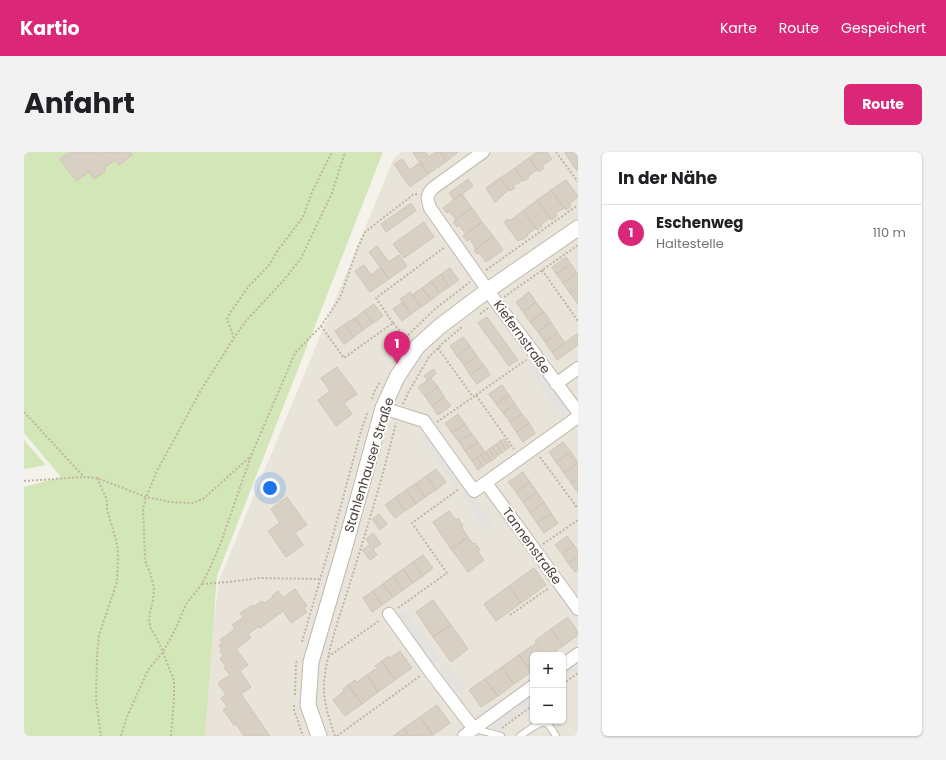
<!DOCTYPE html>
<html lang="de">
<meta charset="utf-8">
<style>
:root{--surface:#fff;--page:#f2f2f2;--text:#202124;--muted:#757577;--line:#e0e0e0;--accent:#db2777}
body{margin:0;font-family:Poppins,sans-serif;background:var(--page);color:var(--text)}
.controls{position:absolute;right:12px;bottom:12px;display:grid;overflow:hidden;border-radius:6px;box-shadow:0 1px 3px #0004}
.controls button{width:36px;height:36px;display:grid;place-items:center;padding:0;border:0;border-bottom:1px solid var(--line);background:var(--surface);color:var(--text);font:20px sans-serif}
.you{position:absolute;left:246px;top:336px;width:14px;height:14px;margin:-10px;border:3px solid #fff;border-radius:50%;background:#1a73e8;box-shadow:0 0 0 6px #1a73e833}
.badge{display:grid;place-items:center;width:26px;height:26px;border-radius:50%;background:var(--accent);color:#fff;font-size:13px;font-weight:700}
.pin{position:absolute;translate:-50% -33px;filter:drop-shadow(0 1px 2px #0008)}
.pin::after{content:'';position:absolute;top:21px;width:14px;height:12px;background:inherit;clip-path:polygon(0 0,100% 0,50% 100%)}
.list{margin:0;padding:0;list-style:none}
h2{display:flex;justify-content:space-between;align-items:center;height:52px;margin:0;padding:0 16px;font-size:17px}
h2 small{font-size:13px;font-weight:400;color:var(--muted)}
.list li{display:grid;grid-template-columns:26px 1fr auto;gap:12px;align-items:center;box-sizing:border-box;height:56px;padding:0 16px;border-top:1px solid var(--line)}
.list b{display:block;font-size:15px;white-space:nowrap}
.list p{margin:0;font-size:13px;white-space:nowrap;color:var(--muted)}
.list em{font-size:13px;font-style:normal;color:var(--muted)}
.map{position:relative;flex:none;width:554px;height:584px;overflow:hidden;border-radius:6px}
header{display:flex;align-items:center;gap:24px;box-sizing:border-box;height:56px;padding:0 20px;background:var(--accent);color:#fff}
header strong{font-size:19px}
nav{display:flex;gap:22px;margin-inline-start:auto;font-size:14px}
.intro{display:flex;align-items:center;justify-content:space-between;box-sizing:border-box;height:96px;padding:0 24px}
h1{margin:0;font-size:28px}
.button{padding:10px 18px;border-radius:6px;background:var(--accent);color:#fff;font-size:14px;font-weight:700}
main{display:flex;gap:24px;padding:0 24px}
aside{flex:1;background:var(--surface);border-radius:6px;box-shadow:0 1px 3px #0004}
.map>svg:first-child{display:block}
.residential{fill:#e8e4da;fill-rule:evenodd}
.green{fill:#d2e6b7}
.parking{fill:#e4e2df}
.building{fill:#d9d0c5;stroke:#d0c5b5}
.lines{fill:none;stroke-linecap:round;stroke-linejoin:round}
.service-casing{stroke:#c0b9ae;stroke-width:8}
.minor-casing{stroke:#c0b9ae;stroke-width:14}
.tertiary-casing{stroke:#c0b9ae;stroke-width:17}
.path{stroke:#c1b5a1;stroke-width:2;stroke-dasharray:2 2;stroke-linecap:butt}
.service{stroke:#fff;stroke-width:6}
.minor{stroke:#fff;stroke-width:12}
.tertiary{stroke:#fff;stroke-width:15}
.labels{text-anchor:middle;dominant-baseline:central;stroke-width:4;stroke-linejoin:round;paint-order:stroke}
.street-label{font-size:13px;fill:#49433a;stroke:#fff}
</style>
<header>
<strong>Kartio</strong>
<nav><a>Karte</a><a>Route</a><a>Gespeichert</a></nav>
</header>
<div class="intro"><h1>Anfahrt</h1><a class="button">Route</a></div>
<main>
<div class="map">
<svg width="554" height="584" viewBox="0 0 554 584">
<rect width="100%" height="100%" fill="#f5f2ec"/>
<path class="residential" d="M 377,0 L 554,0 L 554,584 L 182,584 L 177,576 L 195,428 L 370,6 ZM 509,503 L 539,503 L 539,569 L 509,569 Z"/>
<path class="green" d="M 0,0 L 359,0 L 193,424 L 181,584 L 0,584 L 0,335 L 37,325 L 0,281 Z
M 0,288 L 22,313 L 0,317 Z"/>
<path class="parking" d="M 507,207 L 547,262 L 540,268 L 500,212 Z
M 404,280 L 440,331 L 432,336 L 396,286 Z
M 444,336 L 471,374 L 463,380 L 436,342 Z
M 380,457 L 417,507 L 409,513 L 372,463 Z
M 554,507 L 554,518 L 539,529 L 539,518 Z
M 423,511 L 442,536 L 433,542 L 415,517 Z
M 509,539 L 509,551 L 470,579 L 465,571 Z"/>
<path class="building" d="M 46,0 L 75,0 L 77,2 L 79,0 L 86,0 L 87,1 L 88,0 L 106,0 L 108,3 L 95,13 L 91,8 L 80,16 L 82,19 L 70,27 L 65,20 L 52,29 L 36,7 Z
M 390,0 L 401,0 L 405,5 L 411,0 L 416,0 L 423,9 L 404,22 L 389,1 Z
M 416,0 L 434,0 L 423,9 Z
M 513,0 L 523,0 L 528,7 L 518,14 L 520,16 L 515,20 L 505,6 Z
M 542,0 L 554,0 L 553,19 L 541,1 Z
M 505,6 L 513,18 L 504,24 L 505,26 L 500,29 L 491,16 Z
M 378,7 L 386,18 L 396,10 L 404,22 L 386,35 L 370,12 Z
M 491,16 L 499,28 L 489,34 L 491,36 L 486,39 L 476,26 Z
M 476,26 L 485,38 L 476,45 L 476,46 L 471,50 L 462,36 Z
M 444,27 L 449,34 L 430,48 L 425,41 Z
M 542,28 L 554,44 L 554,45 L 545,52 L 547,54 L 542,58 L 527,38 Z
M 527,38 L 540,56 L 531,62 L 533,64 L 527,68 L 513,48 Z
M 438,42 L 448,56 L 432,68 L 425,59 L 423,61 L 419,56 Z
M 513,48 L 526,66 L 517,72 L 518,74 L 513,78 L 499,59 Z
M 387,51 L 392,59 L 362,80 L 357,72 Z
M 448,56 L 458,70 L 442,82 L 435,73 L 433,75 L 429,70 Z
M 499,59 L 512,76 L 503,83 L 504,84 L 498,88 L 497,87 L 494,89 L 480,70 L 484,67 L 485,69 Z
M 400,70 L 410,85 L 380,106 L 369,92 Z
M 458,70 L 469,84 L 452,97 L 446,87 L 443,89 L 439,84 Z
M 469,84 L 479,98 L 462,110 L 455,101 L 453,102 L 450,98 Z
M 353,94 L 365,110 L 375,103 L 383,114 L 365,127 L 345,100 Z
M 542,105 L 547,112 L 532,122 L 528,115 Z
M 547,112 L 553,121 L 539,131 L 532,122 Z
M 340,113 L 347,123 L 357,115 L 365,127 L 346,140 L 331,119 Z
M 426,116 L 435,128 L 425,135 L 417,122 Z
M 553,121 L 554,122 L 554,136 L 546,141 L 539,131 Z
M 417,122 L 425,135 L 416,141 L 407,129 Z
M 407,129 L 416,141 L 407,148 L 398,136 Z
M 398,136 L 407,148 L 397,155 L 388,143 Z
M 554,136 L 554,151 L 553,151 L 546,141 Z
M 386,140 L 397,155 L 387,162 L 376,147 Z
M 505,140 L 512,150 L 499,160 L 492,150 Z
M 379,150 L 387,162 L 378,169 L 369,157 Z
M 512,150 L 520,160 L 506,170 L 499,160 Z
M 350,152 L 359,164 L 349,171 L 340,159 Z
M 340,159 L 349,171 L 339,178 L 331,166 Z
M 520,160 L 527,170 L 514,180 L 506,170 Z
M 463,165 L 494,208 L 485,214 L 454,171 Z
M 331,166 L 339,178 L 330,185 L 321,172 Z
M 527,170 L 534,181 L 521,190 L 514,180 Z
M 321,172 L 330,185 L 320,192 L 311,179 Z
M 534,181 L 541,191 L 528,200 L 521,190 Z
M 554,181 L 554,193 L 533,208 L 528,200 Z
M 439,185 L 446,194 L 433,204 L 426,194 Z
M 446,194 L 453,204 L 440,213 L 433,204 Z
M 453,204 L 460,213 L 446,223 L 440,213 Z
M 460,213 L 466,223 L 453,232 L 446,223 Z
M 313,215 L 333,242 L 320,251 L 328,262 L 312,274 L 294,248 L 306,239 L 297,226 Z
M 410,217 L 412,222 L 403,228 L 400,224 Z
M 407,226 L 414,235 L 401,244 L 394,235 Z
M 478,233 L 485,243 L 472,252 L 465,242 Z
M 414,235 L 420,245 L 408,254 L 401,244 Z
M 485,243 L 491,252 L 479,261 L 472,252 Z
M 420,245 L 427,254 L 414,263 L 408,254 Z
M 491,252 L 498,262 L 486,270 L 479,261 Z
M 434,262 L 441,272 L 428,281 L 421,271 Z
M 498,262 L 505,271 L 492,280 L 486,270 Z
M 505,271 L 511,281 L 499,290 L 492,280 Z
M 441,272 L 447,281 L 435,290 L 428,281 Z
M 447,281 L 454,290 L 441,299 L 435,290 Z
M 480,287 L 486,295 L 482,298 L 476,289 Z
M 476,289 L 482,298 L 478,301 L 472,292 Z
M 454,290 L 461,300 L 448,309 L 441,299 Z
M 539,290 L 547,300 L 532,310 L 525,300 Z
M 472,292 L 478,301 L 474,303 L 468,295 Z
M 468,295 L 474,303 L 471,306 L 465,297 Z
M 465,297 L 471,306 L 467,309 L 461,300 Z
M 461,300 L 467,309 L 463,311 L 457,303 Z
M 547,300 L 554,311 L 540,321 L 532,310 Z
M 457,303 L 463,311 L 459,314 L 453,305 Z
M 453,305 L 459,314 L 454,318 L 448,309 Z
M 554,311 L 554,326 L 547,331 L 540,321 Z
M 412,317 L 422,330 L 412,338 L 402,324 Z
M 499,320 L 506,330 L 492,340 L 484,330 Z
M 402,324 L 412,338 L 401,345 L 392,331 Z
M 554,326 L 554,341 L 547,331 Z
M 506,330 L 513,340 L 499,350 L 492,340 Z
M 392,331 L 401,345 L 392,352 L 382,338 Z
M 382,338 L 392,352 L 381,359 L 372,345 Z
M 513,340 L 520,350 L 506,361 L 499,350 Z
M 263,345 L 283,373 L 271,381 L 279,393 L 262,405 L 244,379 L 256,371 L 247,357 Z
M 372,345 L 381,359 L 371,366 L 361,353 Z
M 520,350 L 527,361 L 513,371 L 506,361 Z
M 425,359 L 432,368 L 434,366 L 439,374 L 437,375 L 444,385 L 427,397 L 409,370 Z
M 527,361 L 534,371 L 520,381 L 513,371 Z
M 355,362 L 363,372 L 356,378 L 348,367 Z
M 349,381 L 357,392 L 349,397 L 353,403 L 346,408 L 338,398 L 346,393 L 342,387 Z
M 543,384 L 550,393 L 538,402 L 531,393 Z
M 444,385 L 449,392 L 451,391 L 456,398 L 454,400 L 460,408 L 444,420 L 427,397 Z
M 550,393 L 554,399 L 554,404 L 544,411 L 538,402 Z
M 399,403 L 409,416 L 399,424 L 389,410 Z
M 554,404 L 554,418 L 551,420 L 544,411 Z
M 389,410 L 399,424 L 389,431 L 379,417 Z
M 510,416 L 522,433 L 497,451 L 485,434 Z
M 379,417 L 389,431 L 379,438 L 369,424 Z
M 369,424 L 379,438 L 369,445 L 359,432 Z
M 359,432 L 369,445 L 358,453 L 349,439 Z
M 485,434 L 497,451 L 472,469 L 460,452 Z
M 271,437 L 283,454 L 280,456 L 283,460 L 267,471 L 259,459 L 236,476 L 235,474 L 224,482 L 227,486 L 212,497 L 224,513 L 216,519 L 227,535 L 217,542 L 246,584 L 220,584 L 212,572 L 210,573 L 199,558 L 203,555 L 197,546 L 202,543 L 194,531 L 206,523 L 200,516 L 202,515 L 196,507 L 199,504 L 196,499 L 198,497 L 195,493 L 198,491 L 196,488 L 211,477 L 208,473 L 219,465 L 216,461 L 228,453 L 229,455 L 238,449 L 240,451 L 249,445 L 248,444 L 254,439 L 259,446 Z
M 349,439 L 358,453 L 348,460 L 339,446 Z
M 409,448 L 427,473 L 409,485 L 392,460 Z
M 544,465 L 554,480 L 554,483 L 539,494 L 527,477 Z
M 427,473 L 444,497 L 427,510 L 409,485 Z
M 527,477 L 539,494 L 526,503 L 521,503 L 511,489 Z
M 512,491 L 521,503 L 509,503 L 509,519 L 507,520 L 495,503 Z
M 376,499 L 388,516 L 371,528 L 358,509 L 364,504 L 366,506 Z
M 495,503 L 507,520 L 490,532 L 478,515 Z
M 358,509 L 371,528 L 354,540 L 343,523 L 353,516 L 351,514 Z
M 478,515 L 490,532 L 474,544 L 461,527 Z
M 343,523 L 354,540 L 338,552 L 324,533 L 331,528 L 333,530 Z
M 461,527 L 474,544 L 457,555 L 445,538 Z
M 324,533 L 338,552 L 321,564 L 309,548 L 320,539 L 319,537 Z
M 413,553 L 426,571 L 409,583 L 396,565 Z
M 396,565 L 409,583 L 408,584 L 385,584 L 380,576 Z
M 380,576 L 385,584 L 369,584 Z"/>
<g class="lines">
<defs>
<path id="service" d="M 451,577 L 477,584
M 496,584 C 502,580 515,569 522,571 C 526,573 530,581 532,584"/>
<path id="minor" d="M 459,0 L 409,36 C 402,43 403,47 406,56 L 472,150 L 554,260
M 532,232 L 554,216
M 359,256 L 400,269 L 450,339 L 554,265
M 462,331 L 554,457
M 365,462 L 405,518 L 450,577
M 539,513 L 554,502
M 440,584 L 509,534"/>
<path id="tertiary" d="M 295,584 L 284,553 L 287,510 L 321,394 L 359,256 L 373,225 L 393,195 L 415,175 L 464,138 L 554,76"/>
</defs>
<use href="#service" class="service-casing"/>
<use href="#minor" class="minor-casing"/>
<use href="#tertiary" class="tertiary-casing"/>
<path class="path" d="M 532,0 L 554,30
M 462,118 L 554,53
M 518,118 L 554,169
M 480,145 L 554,93
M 456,162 L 464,156
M 369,171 L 381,185
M 297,174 L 320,206 L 369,171 L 352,146 L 421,95
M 210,186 L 203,167 L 206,161 L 225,134 L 246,112 L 254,98 L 279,65 L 288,40 L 308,0
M 414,196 L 449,245
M 371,203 L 381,186 L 412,156 L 446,130
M 452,243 L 502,208
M 348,247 L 351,238 L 356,230
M 379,252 L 384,241 L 405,205 L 419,191 L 439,174
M 0,260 L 60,325 L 73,326 L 122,345 L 147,350 L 168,351 L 179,347 L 226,305
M 413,270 L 452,243 L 490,297
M 516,305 L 554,357
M 73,326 L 83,348 L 83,357 L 93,392 L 94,403 L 93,430 L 75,483 L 73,503 L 72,548 L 77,584
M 0,329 L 60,325
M 519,392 L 554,368
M 178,432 L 204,430 L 235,426 L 295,427
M 374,456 L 423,421 L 388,371 L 435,337
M 486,463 L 525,436
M 278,490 L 309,383 L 337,279 L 344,259
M 304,505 L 356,468
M 539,532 L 554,521
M 271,543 L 272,512 L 273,507
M 270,553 L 270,558 L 279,584
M 478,576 L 509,553
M 97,584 L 102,567 L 124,518 L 139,500 L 151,478 L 162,452 L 178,432 L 186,416 L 196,393 L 227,304 L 271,201 L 297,174 L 316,146 L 334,95 L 341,80 L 390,42 L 393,42
M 147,584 L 150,548 L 150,529 L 139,500 L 133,487 L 127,477 L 125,469 L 126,461 L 129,448 L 130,436 L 126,420 L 122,412 L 121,404 L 119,357 L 122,345 L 133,319 L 177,238 L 210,186 L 221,170 L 260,128 L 277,106 L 308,41 L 321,0
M 311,584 C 305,567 299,549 300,531 C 303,497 317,461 327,428 C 343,376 359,324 372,271
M 313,584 L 396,524"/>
<use href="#service" class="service"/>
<use href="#minor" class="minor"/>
<use href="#tertiary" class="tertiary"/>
</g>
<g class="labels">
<g class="street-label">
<text transform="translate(498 185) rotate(54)">Kiefernstraße</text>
<text transform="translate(345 313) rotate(-73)">Stahlenhauser Straße</text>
<text transform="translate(508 394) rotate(54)">Tannenstraße</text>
</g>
</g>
</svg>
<div class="controls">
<button>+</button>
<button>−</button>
</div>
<div class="you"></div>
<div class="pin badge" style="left:373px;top:212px">1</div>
</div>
<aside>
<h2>In der Nähe<small></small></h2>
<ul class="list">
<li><span class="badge">1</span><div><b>Eschenweg</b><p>Haltestelle</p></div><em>110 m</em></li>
</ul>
</aside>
</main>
